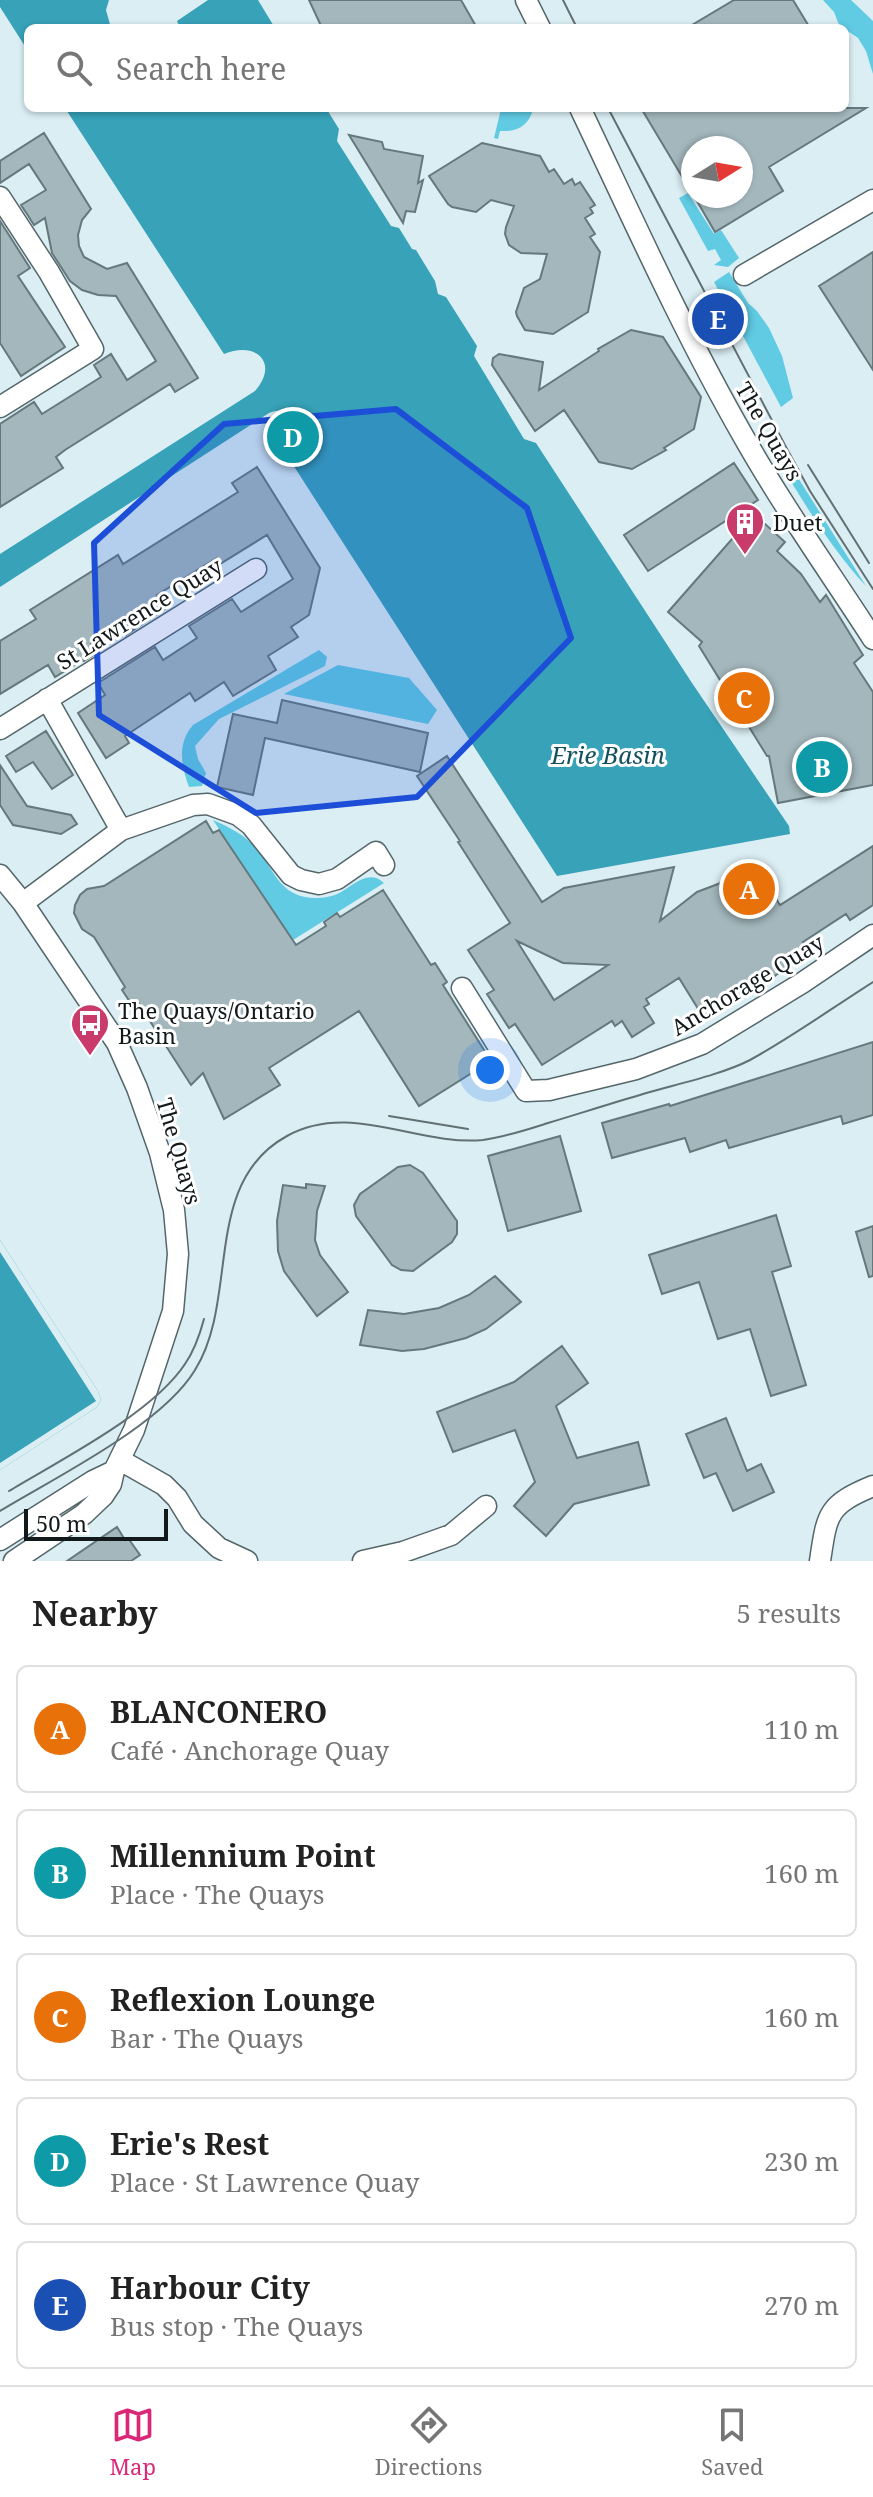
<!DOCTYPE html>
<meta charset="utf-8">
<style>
:root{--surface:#fff;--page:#f2f2f2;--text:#222;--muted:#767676;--line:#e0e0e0;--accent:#db2777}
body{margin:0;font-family:"Noto Serif",serif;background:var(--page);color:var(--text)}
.compass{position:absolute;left:681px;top:136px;width:72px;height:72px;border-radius:50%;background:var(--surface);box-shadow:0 2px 6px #0004;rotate:79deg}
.scale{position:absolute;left:24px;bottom:20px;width:144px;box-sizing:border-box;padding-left:8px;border:4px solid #12191b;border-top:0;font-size:22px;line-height:28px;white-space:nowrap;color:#12191b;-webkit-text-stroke:6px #fff;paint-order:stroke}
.you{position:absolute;left:490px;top:1070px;width:28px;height:28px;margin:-20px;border:6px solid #fff;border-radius:50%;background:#1a73e8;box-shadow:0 0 0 12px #1a73e833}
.badge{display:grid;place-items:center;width:52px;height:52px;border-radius:50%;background:var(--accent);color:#fff;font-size:26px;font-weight:700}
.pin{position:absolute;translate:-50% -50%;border:4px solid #fff;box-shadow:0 2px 8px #0006}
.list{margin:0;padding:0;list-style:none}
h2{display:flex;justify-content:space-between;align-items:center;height:104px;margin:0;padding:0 32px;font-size:34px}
h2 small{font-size:26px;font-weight:400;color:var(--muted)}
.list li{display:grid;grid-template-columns:52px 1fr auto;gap:24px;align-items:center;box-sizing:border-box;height:128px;margin:0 16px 16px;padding:0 16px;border:2px solid var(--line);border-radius:12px}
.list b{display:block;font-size:30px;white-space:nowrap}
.list p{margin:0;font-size:26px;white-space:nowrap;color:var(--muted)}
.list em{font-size:26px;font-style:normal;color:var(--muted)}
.icon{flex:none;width:44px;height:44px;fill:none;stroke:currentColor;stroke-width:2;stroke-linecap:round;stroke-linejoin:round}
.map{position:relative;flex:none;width:873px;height:1561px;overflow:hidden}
.search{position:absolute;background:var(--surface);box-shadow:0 2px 6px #0004;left:24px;right:24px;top:24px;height:88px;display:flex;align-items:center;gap:20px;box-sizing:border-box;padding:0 28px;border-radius:12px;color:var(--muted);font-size:30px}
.sheet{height:824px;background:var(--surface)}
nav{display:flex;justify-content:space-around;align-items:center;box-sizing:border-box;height:112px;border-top:2px solid var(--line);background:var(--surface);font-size:22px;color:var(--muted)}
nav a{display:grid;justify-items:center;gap:4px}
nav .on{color:var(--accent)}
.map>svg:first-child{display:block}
.green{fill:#60cbe3}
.water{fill:#37a2b8}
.pier{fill:#daeef4}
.building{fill:#a3b7bc;stroke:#65787c;stroke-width:2;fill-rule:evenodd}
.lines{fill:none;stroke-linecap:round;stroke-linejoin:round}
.street-casing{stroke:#54666a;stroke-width:23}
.street{stroke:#fff;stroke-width:20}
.tram{stroke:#637073;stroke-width:2}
.marked{fill:#1d4ed8;fill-opacity:0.2;stroke:#1d4ed8;stroke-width:6;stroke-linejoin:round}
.labels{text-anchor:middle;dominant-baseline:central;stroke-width:6;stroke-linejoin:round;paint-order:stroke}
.street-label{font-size:22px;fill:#12191b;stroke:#fff}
.poi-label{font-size:22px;fill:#12191b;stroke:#fff;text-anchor:start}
.water-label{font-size:24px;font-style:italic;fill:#15505d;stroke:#fff}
</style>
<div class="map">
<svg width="873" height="1561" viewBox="0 0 873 1561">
<rect width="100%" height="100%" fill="#daeef4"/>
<path class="green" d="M 823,0 L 851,0 L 873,21 L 873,74 L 866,51 L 858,38 L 839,25 L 834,12 Z
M 505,108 L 533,109 C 529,126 517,132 500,131 L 498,139 L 494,138 L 501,109 Z
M 688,193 L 714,234 L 721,230 L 739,258 L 728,267 L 714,265 L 721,260 L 715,249 L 708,251 L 679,198 Z
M 729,272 L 748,303 L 757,311 L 769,328 L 782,356 L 793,398 L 781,407 L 714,282 Z
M 775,441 L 866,586 C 827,544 799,494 769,446 Z
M 319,650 L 327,657 L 325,666 L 219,719 L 195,746 L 198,759 L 206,773 L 202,786 L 189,787 C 181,766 177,743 193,725 Z
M 338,665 L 409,678 L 437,710 L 428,724 L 284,694 Z
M 213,820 C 229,827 243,834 254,846 C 273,865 276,891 305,897 C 315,899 326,898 335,895 C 351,888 368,867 384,883 L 293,940 Z"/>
<path class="water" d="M 0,0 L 258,0 L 275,28 L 28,28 L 28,51 L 0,7 Z
M 65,108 L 326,108 L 339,129 L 337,141 L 391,226 L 399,228 L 412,249 L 416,250 L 435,281 L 438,294 L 446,297 L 477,346 L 474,356 L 524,439 L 536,443 L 692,683 L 789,826 L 790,834 L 557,876 L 288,457 C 317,438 302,400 269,413 L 0,587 L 0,554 L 255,391 C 280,362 255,341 224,354 Z
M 0,1240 L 98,1391 L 101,1400 L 97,1407 L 0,1470 Z"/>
<path class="pier" d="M 109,0 L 208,0 L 177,21 L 180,28 L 111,28 L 106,10 Z
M 0,1240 L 98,1391 L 101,1400 L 97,1407 L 0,1470 L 0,1463 L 96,1401 L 0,1252 Z"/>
<path class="building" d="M 309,0 L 461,0 L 477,28 L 322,28 Z
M 734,0 L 793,0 L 810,28 L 687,28 Z
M 641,108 L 866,108 L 769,167 L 783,191 L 715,232 L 694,196 L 741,196 L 741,148 L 693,148 L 693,195 Z
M 44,133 L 91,209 L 82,220 L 78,235 L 79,246 L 84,257 L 107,269 L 127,263 L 198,378 L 175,392 L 170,384 L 65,450 L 56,457 L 63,468 L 0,507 L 0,424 L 34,402 L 42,414 L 101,377 L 94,365 L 111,354 L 127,380 L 156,361 L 116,296 L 98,295 L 82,290 L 70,281 L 52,253 L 45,218 L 34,225 L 27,214 L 21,205 L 46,190 L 29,164 L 0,183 L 0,161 Z
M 349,135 L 382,142 L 384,149 L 423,156 L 418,183 L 423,180 L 415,212 L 406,211 L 403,223 Z
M 482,143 L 540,156 L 549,172 L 554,169 L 564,184 L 572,179 L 575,185 L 580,182 L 595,205 L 590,208 L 593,213 L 585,218 L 595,234 L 590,237 L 600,252 L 588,312 L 553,334 L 525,330 L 517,316 L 516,312 L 524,288 L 540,279 L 547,254 L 521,253 L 509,245 L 505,234 L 506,227 L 514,206 L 491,200 L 476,212 L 452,207 L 448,204 L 429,176 Z
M 0,221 L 30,268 L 18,276 L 65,347 L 21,376 L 0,343 Z
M 873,252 L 873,370 L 819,286 Z
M 631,330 L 663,337 L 701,397 L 694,429 L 664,448 L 666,450 L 632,469 L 599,462 L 564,410 L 535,431 L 492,365 L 493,358 L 499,354 L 543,362 L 539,390 L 599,351 L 598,349 Z
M 734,463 L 758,500 L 648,571 L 624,535 Z
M 257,467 L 320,568 L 309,615 L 291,627 L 298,637 L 268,656 L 276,670 L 233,696 L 224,682 L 195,701 L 190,693 L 125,736 L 129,743 L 106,758 L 78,713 L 105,695 L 98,683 L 155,647 L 163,660 L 197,638 L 189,626 L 232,599 L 241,612 L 293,579 L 267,535 L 220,564 L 217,558 L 157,595 L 166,608 L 126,635 L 120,624 L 91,643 L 97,653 L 84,661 L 83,660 L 55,677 L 48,665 L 0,694 L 0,641 L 36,619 L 30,610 L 118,555 L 123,564 L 238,492 L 232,483 Z
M 754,514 L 785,542 L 777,551 L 801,574 L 820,602 L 826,595 L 863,655 L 854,663 L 873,692 L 873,785 L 778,803 L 769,756 L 767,756 L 699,646 L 702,642 L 668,612 Z
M 282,700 L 428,733 L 420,772 L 265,738 L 253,795 L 217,787 L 233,714 L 277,723 Z
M 46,731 L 73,775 L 52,789 L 33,762 L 16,772 L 6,756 Z
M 447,756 L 542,902 L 564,888 L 674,867 L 660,921 L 697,892 L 718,884 L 753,862 L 780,905 L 873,846 L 873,905 L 850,920 L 846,914 L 803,942 L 811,953 L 776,975 L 759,990 L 738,1000 L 705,1020 L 679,978 L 646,999 L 649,1004 L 644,1007 L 654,1023 L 632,1037 L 622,1021 L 615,1026 L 612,1021 L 542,1065 L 515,1024 L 509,1028 L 487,994 L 494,990 L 468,950 L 510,923 L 458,842 L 460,841 L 417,776 ZM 517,941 L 563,963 L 608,965 L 554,1000 Z
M 0,765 L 27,806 L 71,815 L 77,824 L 61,834 L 13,825 L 0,805 Z
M 206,821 L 213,833 L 219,830 L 296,945 L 326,926 L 324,922 L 337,913 L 340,917 L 383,890 L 431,965 L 435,963 L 447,982 L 443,985 L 491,1061 L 419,1106 L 359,1011 L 269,1068 L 280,1085 L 224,1119 L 203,1073 L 191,1085 L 139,1004 L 134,1008 L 122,990 L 125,987 L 94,937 L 82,929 L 74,913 L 75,905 L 80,895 L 87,889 L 104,886 Z
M 873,1042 L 873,1115 L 843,1124 L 841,1116 L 729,1148 L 726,1140 L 690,1152 L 685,1138 L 612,1158 L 602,1123 L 669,1104 L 670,1106 Z
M 560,1136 L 581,1211 L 508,1231 L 488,1156 Z
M 410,1165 L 423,1173 L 457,1221 L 457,1234 L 452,1242 L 413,1271 L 401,1270 L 392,1265 L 356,1216 L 354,1205 L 360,1194 L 398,1167 Z
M 306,1184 L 325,1186 L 317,1211 L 315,1240 L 320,1255 L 348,1292 L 317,1316 L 284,1271 L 278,1251 L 277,1221 L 283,1185 L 306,1188 Z
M 776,1215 L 791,1266 L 772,1272 L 806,1385 L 771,1396 L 750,1329 L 718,1339 L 699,1282 L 662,1294 L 649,1255 Z
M 873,1226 L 873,1276 L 869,1277 L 856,1232 Z
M 495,1276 L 521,1302 L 486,1329 L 466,1338 L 424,1349 L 402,1351 L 360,1345 L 368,1310 L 404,1314 L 439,1308 L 469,1295 Z
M 562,1346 L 588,1383 L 556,1406 L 577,1458 L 638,1442 L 649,1485 L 574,1504 L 546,1536 L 514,1506 L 535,1482 L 515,1430 L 453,1452 L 437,1412 L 514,1382 Z
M 726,1418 L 747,1471 L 761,1464 L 774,1492 L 733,1511 L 716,1473 L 704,1478 L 686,1434 Z
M 117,1527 L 125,1540 L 128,1538 L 140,1555 L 131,1561 L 67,1561 Z"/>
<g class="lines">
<defs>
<path id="street" d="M 526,0 L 540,28
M 580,108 C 632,217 682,329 742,434 C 782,505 829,571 873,639
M 0,197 L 49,272 L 93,349 L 0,407
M 744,275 L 873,200
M 47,699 L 121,830
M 0,729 L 256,569
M 0,875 L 23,903 L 117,1043 L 137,1088 L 160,1153 L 174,1210 L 178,1254 L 173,1311 L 134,1430 L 114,1471 L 111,1484 L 103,1496 L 84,1514 L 14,1561
M 23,903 L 121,830 L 193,805 L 208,804 L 238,815 L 251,825 L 291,875 L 301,880 L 319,884 L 337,879 L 376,852 L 384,865
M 462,988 L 526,1091 L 549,1090 L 636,1069 L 702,1044 L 802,983 L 873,935
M 120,1460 L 164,1485 L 177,1498 L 193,1524 L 219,1548 L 247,1561
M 0,1540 L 93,1481 L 114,1471
M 363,1561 L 403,1552 L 451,1535 L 486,1506
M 820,1561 C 827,1514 827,1505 873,1486"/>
</defs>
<use href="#street" class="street-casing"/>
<use href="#street" class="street"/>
<path class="tram" d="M 563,0 L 577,28
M 608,108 L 786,447 L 810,491 L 873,589
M 808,465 L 869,563
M 389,1116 L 468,1129
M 9,1491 C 60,1460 152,1414 185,1364 C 194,1351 200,1334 204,1319
M 0,1511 C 56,1477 162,1425 195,1370 C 240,1298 201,1183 287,1136 C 350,1101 417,1146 483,1140 C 505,1137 526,1130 548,1123 C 578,1114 609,1104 640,1095 C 673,1085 721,1075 750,1060 C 792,1037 832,1008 873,982"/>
</g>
<path class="marked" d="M 396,409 L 527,508 L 571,638 L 417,797 L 256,813 L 99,715 L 94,543 L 224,424 Z"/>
<defs>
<symbol id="building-pin" viewBox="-11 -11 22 30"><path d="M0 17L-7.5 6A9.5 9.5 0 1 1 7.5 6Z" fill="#c83b6a" stroke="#fff"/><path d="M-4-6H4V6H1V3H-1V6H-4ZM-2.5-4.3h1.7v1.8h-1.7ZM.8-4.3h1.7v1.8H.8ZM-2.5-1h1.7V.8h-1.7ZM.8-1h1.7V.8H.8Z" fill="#fff"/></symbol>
<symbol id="bus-pin" viewBox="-11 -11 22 30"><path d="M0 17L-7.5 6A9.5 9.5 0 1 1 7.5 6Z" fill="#c83b6a" stroke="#fff"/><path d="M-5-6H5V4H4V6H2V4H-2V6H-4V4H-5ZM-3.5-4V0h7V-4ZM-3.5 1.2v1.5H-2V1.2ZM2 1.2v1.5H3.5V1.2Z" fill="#fff"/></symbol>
</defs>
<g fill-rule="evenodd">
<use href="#building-pin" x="723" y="500" width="44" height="60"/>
<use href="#bus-pin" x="68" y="1001" width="44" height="60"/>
</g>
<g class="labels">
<g class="street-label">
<text transform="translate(770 431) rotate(60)">The Quays</text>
<text transform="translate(139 613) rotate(-32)">St Lawrence Quay</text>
<text transform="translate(747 984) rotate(-31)">Anchorage Quay</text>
<text transform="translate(180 1151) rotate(74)">The Quays</text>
</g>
<g class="poi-label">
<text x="773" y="522">Duet</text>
<text x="118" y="1010">The Quays/Ontario<tspan x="118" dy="25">Basin</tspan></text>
</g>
<g class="water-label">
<text x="608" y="754">Erie Basin</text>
</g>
</g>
</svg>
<svg class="compass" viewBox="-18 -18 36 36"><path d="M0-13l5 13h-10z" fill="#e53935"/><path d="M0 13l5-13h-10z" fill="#767676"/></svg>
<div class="scale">50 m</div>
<div class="you"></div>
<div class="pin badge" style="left:749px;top:889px;background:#e8710a">A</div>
<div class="pin badge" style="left:822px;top:767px;background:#0f9aa8">B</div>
<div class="pin badge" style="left:744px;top:698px;background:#e8710a">C</div>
<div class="pin badge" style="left:293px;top:437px;background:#0f9aa8">D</div>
<div class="pin badge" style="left:718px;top:319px;background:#1a4fb4">E</div>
<div class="search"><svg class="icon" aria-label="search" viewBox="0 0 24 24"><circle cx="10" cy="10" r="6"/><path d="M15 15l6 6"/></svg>Search here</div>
</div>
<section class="sheet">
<h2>Nearby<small>5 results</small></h2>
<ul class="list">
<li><span class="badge" style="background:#e8710a">A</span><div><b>BLANCONERO</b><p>Café · Anchorage Quay</p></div><em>110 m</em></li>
<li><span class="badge" style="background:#0f9aa8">B</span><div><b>Millennium Point</b><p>Place · The Quays</p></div><em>160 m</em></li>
<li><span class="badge" style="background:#e8710a">C</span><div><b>Reflexion Lounge</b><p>Bar · The Quays</p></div><em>160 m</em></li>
<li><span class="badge" style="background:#0f9aa8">D</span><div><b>Erie's Rest</b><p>Place · St Lawrence Quay</p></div><em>230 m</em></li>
<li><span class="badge" style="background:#1a4fb4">E</span><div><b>Harbour City</b><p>Bus stop · The Quays</p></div><em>270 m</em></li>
</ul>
</section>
<nav>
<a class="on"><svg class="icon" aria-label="map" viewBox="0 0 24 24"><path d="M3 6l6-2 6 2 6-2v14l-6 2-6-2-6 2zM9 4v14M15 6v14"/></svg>Map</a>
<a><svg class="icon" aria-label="directions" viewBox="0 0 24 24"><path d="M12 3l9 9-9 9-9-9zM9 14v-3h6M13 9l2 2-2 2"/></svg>Directions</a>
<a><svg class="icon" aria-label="saved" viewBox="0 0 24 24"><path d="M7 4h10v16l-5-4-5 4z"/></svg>Saved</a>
</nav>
